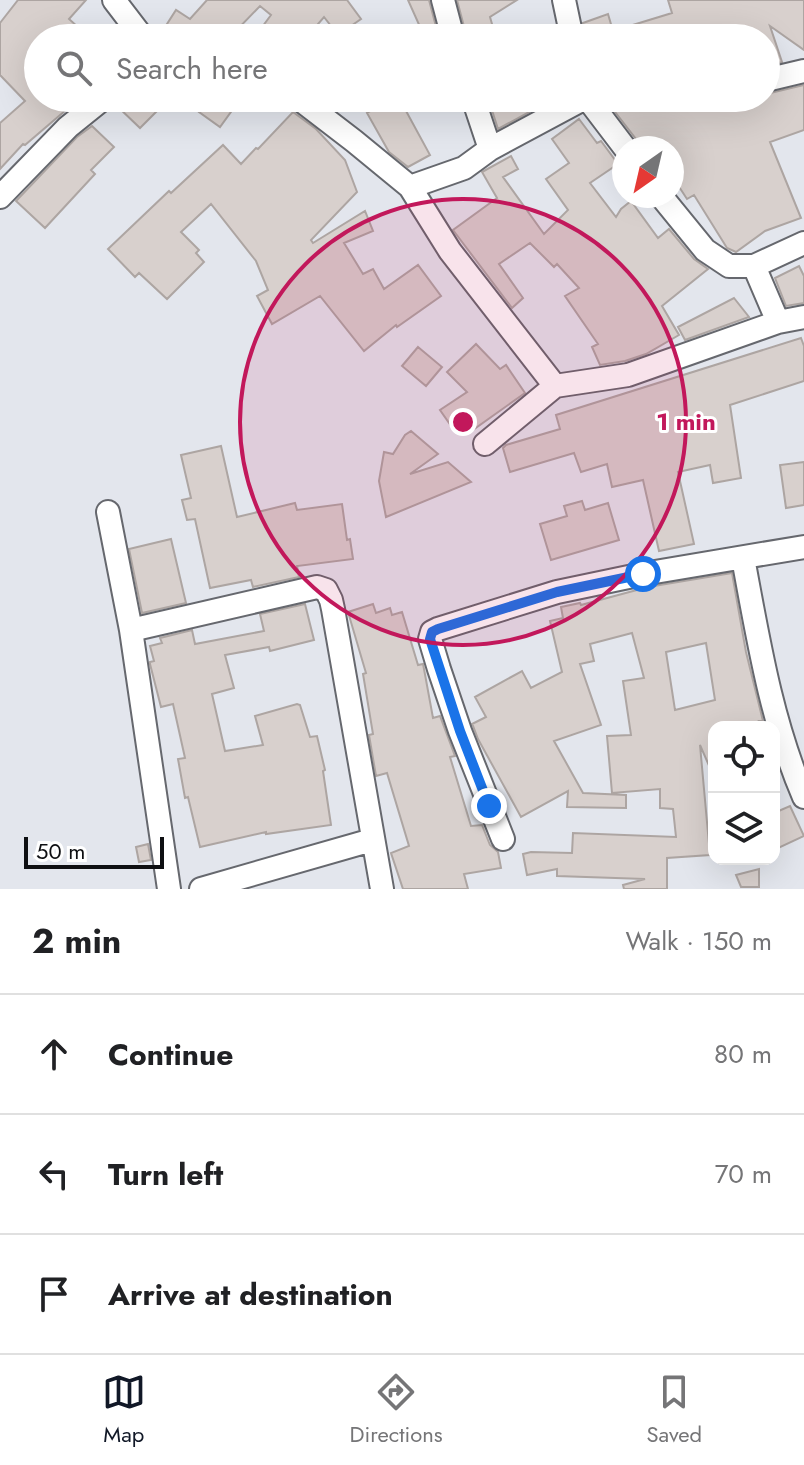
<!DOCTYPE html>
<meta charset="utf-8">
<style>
:root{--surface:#fff;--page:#f6f6f6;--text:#202124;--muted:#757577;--line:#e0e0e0;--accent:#111827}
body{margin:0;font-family:Jost,sans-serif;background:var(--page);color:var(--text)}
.controls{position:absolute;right:24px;bottom:24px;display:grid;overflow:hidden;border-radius:16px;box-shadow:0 8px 32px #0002}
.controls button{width:72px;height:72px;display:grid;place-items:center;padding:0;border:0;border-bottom:2px solid var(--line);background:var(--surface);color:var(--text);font:40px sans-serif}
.compass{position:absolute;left:612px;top:136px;width:72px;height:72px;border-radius:50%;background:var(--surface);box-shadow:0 8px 32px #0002;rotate:214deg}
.scale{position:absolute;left:24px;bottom:20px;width:140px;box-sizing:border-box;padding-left:8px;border:4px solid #0e0f12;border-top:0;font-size:22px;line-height:28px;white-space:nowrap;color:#0e0f12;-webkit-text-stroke:6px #fff;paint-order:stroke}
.stop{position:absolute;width:24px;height:24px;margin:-18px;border:6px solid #1a73e8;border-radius:50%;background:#fff}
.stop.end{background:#1a73e8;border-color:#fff;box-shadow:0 2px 8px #0008}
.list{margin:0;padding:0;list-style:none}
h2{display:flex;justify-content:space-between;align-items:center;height:104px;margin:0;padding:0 32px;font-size:34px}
h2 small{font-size:26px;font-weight:400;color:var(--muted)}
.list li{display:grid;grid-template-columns:52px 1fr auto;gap:24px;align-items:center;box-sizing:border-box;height:120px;padding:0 32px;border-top:2px solid var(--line)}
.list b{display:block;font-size:30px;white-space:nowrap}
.list em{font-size:26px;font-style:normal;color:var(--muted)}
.icon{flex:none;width:44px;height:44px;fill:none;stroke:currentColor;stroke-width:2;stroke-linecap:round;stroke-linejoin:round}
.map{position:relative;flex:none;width:804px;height:889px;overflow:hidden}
.search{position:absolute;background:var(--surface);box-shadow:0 8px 32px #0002;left:24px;right:24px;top:24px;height:88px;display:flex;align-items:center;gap:20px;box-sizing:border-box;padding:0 28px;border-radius:44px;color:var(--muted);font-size:30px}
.sheet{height:464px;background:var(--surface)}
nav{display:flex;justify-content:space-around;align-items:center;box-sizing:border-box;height:112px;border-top:2px solid var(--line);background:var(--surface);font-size:22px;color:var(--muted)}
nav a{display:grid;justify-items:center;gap:4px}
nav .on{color:var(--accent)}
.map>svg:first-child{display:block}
.building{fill:#d8d0cd;stroke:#ada5a2;stroke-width:2;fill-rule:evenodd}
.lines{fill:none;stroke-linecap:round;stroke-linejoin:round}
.minor-casing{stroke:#66686e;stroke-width:26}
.minor{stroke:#fff;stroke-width:22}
.route{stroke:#1a73e8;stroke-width:10}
.ring{fill:none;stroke:#c2185b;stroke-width:4}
.centre{fill:#c2185b;stroke:#fff;stroke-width:4}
.ring-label{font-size:24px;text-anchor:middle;font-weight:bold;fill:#c2185b;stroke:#fff;stroke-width:6;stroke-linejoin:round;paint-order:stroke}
</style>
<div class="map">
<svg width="804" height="889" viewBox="0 0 804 889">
<rect width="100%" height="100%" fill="#e3e6ed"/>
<path class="building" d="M 18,0 L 86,0 L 69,19 L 90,38 L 38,38 L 38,98 L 80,98 L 25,145 L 23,144 L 0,169 L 0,123 L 25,101 L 0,75 L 0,23 Z
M 207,0 L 347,0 L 361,19 L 338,35 L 324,17 L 306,38 L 254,38 L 271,15 L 260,6 L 229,38 L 158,38 L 176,10 L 190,19 Z
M 408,0 L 429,0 L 439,38 L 425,38 Z
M 457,0 L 517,0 L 490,17 L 496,38 L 467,38 Z
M 668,0 L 804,0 L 804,50 L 770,26 L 782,62 L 766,66 L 766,38 L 587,38 L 583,23 L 608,14 L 613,31 L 672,13 Z
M 804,85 L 804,130 L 770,142 L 801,218 L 765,231 L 736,252 L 727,248 L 694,195 L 687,199 L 672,176 L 672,148 L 643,148 L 612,108 L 608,98 L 705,98 L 710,103 L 719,98 L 725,108 L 755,98 L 766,98 L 766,94 Z
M 125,98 L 170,98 L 140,128 L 117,106 Z
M 210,98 L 241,98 L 220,127 L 199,112 Z
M 321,98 L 355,98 L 338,111 Z
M 394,98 L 399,98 L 430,155 L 408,167 L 389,152 L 367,113 Z
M 493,98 L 555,98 L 498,129 L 489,101 Z
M 293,112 L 316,129 L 345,160 L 357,192 L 311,240 L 313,243 L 365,211 L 373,231 L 344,243 L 363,274 L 373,269 L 384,289 L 418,265 L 441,296 L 397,327 L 396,325 L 364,351 L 320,296 L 272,324 L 257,296 L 268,290 L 256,261 L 211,204 L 181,232 L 199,250 L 196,253 L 204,262 L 167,299 L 139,273 L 135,277 L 108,249 L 169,191 L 171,193 L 223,145 L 241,164 L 256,148 L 258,149 Z
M 579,119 L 597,143 L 601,141 L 618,164 L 590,183 L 616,217 L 621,209 L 631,201 L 658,238 L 669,229 L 694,259 L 708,269 L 662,306 L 679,335 L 646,354 L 625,361 L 600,365 L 592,347 L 598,344 L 565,296 L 579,288 L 557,264 L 554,267 L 530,243 L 499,264 L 523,298 L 512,308 L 453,230 L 497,198 L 482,172 L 511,156 L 518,169 L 503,177 L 544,234 L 568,210 L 546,179 L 569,163 L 552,139 Z
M 92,126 L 114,147 L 91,170 L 95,174 L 45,228 L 16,201 L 77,137 Z
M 799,266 L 804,276 L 804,303 L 786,306 L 775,278 Z
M 734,298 L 749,317 L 685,340 L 678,327 Z
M 801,338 L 804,346 L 804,381 L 730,405 L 741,478 L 713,483 L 710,465 L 678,472 L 694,544 L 659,551 L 643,480 L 612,487 L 607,464 L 581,472 L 574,453 L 510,472 L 503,448 L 506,445 L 560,429 L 556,415 Z
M 476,344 L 500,369 L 506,365 L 525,393 L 470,432 L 464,423 L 454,430 L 440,410 L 467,392 L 447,372 Z
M 418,347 L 442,367 L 426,386 L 402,366 Z
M 411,431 L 438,454 L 410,474 L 448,462 L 471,482 L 386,517 L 379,481 L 384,452 L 393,454 L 405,435 Z
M 221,446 L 237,517 L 295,503 L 297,510 L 342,504 L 347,540 L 350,539 L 353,559 L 297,566 L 299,577 L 253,587 L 251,580 L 210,588 L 195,519 L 187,520 L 182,500 L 191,498 L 181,455 Z
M 804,462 L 804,505 L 786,508 L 780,465 Z
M 582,501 L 585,510 L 608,503 L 619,540 L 551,560 L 540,524 L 567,516 L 564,506 Z
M 171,539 L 186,603 L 142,613 L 129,549 Z
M 732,573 L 746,652 L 763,721 L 759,721 L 762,727 L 714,727 L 714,777 L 700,745 L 710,855 L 667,858 L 667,889 L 624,889 L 623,885 L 645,879 L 557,876 L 557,869 L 527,875 L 523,854 L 531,852 L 572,853 L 573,833 L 676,837 L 673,809 L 660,808 L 660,789 L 612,793 L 607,736 L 631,735 L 623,681 L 644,678 L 632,633 L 590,644 L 594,661 L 580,664 L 601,725 L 554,741 L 583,793 L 626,795 L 626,808 L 567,807 L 568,791 L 521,817 L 478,739 L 473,726 L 472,724 L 486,717 L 475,697 L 522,671 L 531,688 L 562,672 L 550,621 L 563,618 L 561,607 L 580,603 L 581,605 L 648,587 ZM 706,643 L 715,700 L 675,710 L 666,652 Z
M 305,604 L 314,640 L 270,651 L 269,647 L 225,655 L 234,688 L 212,694 L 225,751 L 263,745 L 255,716 L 297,704 L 300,705 L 310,737 L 317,736 L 325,770 L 323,771 L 331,825 L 266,834 L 266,832 L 200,847 L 188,797 L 185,798 L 178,759 L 185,758 L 173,704 L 161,707 L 150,664 L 150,662 L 154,661 L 150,646 L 162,643 L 160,638 L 192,630 L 195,644 L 264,631 L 260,614 Z
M 373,604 L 376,613 L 390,608 L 392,615 L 402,612 L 418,665 L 423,664 L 424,669 L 433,718 L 440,716 L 455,756 L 450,757 L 471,826 L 482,825 L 490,845 L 498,852 L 501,868 L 464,874 L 468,889 L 403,889 L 391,853 L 409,846 L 387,773 L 376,776 L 369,735 L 373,734 L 363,674 L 366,673 L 348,612 Z
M 790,806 L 804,836 L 774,850 L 774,813 Z
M 148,844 L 151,860 L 139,862 L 136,847 Z
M 759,869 L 759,887 L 741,887 L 736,875 Z"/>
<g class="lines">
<defs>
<path id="minor" d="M 114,0 L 143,38
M 443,0 L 453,38
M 564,0 L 572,38
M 766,80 L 804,71
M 298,98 L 354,141 L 410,187 L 450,251 L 555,386
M 473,98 L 490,149
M 587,98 L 625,148
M 410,187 L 464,168 L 490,149 L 585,98
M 661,196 L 705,250 L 729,266 L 754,266 L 778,322
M 0,197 L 68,127 L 104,98
M 754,266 L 804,243
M 485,444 L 555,386 L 628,375 L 778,322 L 804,317
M 108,512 L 131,630 L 169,889
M 743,558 C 758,638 771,721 804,797
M 131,630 L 317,587 L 326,590 L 331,600 L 333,609 L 382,889
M 503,839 L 460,731 L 439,669 L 430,639 L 432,632 L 438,629 L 557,592 L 643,574 L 804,547
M 201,889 L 372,840"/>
</defs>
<use href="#minor" class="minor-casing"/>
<use href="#minor" class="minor"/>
</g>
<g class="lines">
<path class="route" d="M 489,806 L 460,731 L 430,639 L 432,632 L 438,629 L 557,592 L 643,574"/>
</g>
<circle cx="463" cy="422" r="223" fill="#c2185b" fill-opacity=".12"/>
<circle class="ring" cx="463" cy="422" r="223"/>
<circle cx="463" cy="422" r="12" class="centre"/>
<g class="ring-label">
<text x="686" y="430">1 min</text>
</g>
</svg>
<div class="controls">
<button><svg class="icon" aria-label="locate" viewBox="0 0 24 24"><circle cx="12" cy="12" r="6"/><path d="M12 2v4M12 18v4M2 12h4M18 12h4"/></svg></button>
<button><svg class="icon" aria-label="layers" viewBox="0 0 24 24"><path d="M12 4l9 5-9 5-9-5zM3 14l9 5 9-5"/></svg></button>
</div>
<svg class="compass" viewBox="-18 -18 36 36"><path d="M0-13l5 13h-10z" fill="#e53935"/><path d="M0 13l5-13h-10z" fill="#757577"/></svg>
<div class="scale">50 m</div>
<div class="stop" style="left:643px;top:574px"></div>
<div class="stop end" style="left:489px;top:806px"></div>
<div class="search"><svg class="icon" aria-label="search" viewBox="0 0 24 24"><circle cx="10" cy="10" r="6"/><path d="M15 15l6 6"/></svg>Search here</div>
</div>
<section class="sheet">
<h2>2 min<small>Walk · 150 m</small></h2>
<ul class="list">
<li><svg class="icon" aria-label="ahead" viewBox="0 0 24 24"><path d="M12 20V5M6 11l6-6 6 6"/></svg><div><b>Continue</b></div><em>80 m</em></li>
<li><svg class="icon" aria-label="left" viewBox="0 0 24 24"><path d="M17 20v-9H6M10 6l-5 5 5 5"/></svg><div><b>Turn left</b></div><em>70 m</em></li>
<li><svg class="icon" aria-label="arrive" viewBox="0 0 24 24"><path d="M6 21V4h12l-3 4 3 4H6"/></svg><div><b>Arrive at destination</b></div></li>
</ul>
</section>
<nav>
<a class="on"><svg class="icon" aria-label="map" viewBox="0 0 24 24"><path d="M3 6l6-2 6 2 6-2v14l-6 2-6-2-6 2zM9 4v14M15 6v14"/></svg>Map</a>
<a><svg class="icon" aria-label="directions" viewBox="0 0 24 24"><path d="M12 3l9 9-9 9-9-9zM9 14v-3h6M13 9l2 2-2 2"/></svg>Directions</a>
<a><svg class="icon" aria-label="saved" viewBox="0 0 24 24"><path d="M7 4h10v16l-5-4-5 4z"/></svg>Saved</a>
</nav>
